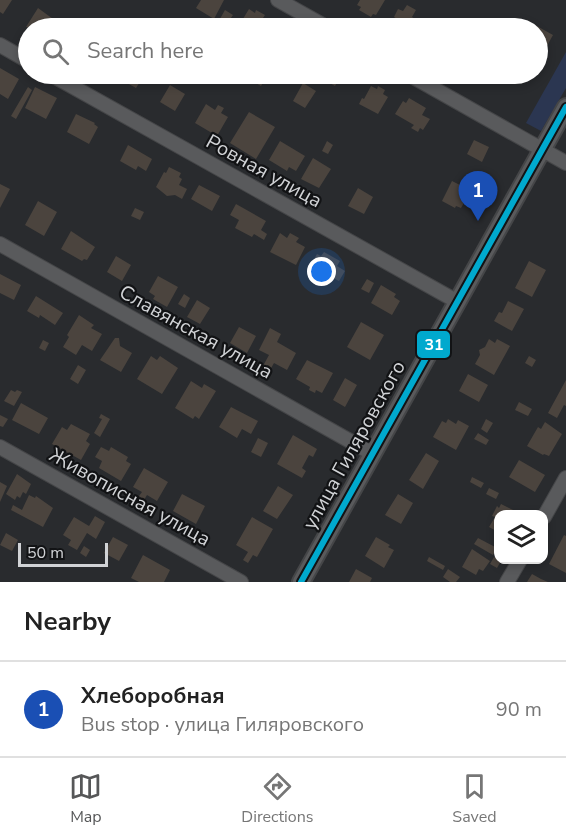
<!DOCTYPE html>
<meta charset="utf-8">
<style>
:root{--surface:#fff;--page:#f2f2f2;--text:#222;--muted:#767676;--line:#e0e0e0;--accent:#565758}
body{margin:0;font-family:"Nunito Sans",sans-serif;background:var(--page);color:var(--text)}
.controls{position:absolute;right:18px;bottom:18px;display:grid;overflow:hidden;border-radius:12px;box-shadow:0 3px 9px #0003}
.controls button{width:54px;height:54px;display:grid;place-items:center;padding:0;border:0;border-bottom:2px solid var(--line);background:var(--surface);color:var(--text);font:30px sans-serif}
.scale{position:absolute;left:18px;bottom:15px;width:90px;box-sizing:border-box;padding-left:6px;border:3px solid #d1d3d6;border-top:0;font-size:16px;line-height:21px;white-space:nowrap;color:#d1d3d6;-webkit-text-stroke:4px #121315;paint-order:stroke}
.you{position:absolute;left:322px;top:272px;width:21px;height:21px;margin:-15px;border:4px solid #fff;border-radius:50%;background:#1a73e8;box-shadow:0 0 0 9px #1a73e833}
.badge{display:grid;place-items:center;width:39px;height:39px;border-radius:50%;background:var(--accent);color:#fff;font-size:20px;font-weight:700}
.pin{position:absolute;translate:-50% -50px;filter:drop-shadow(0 2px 3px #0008)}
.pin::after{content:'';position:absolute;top:32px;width:21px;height:18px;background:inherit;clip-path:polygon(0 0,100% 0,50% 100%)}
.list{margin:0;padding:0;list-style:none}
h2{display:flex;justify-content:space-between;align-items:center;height:78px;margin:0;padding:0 24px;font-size:26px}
h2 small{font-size:20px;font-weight:400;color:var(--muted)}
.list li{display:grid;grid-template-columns:39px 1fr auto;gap:18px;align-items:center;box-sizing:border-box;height:96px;padding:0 24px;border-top:2px solid var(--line)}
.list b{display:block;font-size:22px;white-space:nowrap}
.list p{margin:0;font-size:20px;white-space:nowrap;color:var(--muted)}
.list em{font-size:20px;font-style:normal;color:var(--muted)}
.icon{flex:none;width:33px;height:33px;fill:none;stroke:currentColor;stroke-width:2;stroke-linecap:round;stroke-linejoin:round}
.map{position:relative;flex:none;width:566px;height:582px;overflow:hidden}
.search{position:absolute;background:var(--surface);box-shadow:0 3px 9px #0003;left:18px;right:18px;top:18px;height:66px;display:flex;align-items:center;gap:15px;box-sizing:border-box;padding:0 21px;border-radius:33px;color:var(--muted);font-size:22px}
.sheet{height:174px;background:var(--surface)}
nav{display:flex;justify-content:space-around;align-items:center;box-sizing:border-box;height:84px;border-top:2px solid var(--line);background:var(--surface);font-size:16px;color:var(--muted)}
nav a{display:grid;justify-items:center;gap:3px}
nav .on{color:var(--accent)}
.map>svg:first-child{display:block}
.green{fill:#2b3651}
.building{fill:#4b443e}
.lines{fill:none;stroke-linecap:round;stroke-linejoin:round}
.minor-casing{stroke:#454648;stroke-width:16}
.tertiary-casing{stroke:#454648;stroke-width:20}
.minor{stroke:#595a5c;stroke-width:14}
.tertiary{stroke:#595a5c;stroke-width:16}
.bus-1-casing{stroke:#121315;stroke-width:10}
.bus-1{stroke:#00a9ce;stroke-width:6}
.labels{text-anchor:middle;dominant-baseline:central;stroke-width:4.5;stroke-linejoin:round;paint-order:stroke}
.street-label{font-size:20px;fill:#d1d3d6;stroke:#121315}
.line-badge{stroke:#121315;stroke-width:2}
.badge-label{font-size:16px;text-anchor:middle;font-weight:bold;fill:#fff}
</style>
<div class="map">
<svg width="566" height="582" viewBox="0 0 566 582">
<rect width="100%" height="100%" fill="#292b2e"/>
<path class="green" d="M 566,52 L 566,88 L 541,131 L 526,123 Z"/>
<path class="building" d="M 0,0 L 12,0 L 3,14 L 0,12 Z
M 201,0 L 224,0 L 214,19 L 196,8 Z
M 360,0 L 385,0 L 376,15 L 373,14 L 371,17 L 359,10 L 361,7 L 357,5 Z
M 407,5 L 416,10 L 412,17 L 417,20 L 411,28 L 395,28 L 398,20 L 394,17 L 398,9 L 403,11 Z
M 38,8 L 60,24 L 57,28 L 26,27 Z
M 249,9 L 255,13 L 256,10 L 265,15 L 263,18 L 269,22 L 265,28 L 238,27 Z
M 225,10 L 233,15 L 224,28 L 217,24 Z
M 535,25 L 553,35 L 543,53 L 538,50 L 538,28 L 533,28 Z
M 0,68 L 19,79 L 8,99 L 0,94 Z
M 123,74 L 145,74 L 136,88 L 120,79 Z
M 314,74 L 342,74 L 335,86 Z
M 255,75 L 264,81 L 261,86 L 252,81 Z
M 303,83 L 316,91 L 305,108 L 293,101 Z
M 170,85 L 185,94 L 175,111 L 160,102 Z
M 371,86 L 377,89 L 378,86 L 385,90 L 383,94 L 388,97 L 378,114 L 359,104 L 362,98 L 364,99 Z
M 28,87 L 32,90 L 16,119 L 11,116 Z
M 35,87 L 57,98 L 46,119 L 25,108 Z
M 409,98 L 426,108 L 422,115 L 430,119 L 423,130 L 420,128 L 418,132 L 411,128 L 414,125 L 395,114 L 403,101 L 406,103 Z
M 206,104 L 215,110 L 218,105 L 224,108 L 221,113 L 228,117 L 217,136 L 195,123 Z
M 249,112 L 275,127 L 256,159 L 230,143 Z
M 76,114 L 95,123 L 94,124 L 98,127 L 89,144 L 67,132 Z
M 474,140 L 489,147 L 482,162 L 467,154 Z
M 280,141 L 305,156 L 296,171 L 289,167 L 287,171 L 269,160 Z
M 327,141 L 333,145 L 328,154 L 322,151 Z
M 128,145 L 152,159 L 146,171 L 138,166 L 136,170 L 120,161 Z
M 313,158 L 331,169 L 319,188 L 301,179 Z
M 169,167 L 181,173 L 179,177 L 182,179 L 179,185 L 187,189 L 182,199 L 175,195 L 167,196 L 156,187 L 164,172 L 166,173 Z
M 452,181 L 466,188 L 460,199 L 465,201 L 461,208 L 456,206 L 455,208 L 442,201 Z
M 0,184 L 10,189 L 0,208 Z
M 199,185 L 220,196 L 212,211 L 191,199 Z
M 358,188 L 373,197 L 364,214 L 348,206 Z
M 38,201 L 57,212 L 44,236 L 25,225 Z
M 236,204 L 266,221 L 261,230 L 267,234 L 264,240 L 254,234 L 252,237 L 235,228 L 239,220 L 230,215 Z
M 135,208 L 144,212 L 140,220 L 131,216 Z
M 71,231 L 95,247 L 87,260 L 84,259 L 82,261 L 61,249 Z
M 280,233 L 287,238 L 290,233 L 299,238 L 296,242 L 305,247 L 296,265 L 270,252 Z
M 324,252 L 340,261 L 337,266 L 345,271 L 339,281 L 331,277 L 330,279 L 309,268 L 317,254 L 321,256 Z
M 116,256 L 131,265 L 122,281 L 107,272 Z
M 529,261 L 546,270 L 532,297 L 515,288 Z
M 0,274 L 21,285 L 14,300 L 0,293 Z
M 158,276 L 178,287 L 167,307 L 153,299 L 155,296 L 149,292 Z
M 367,279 L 374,283 L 369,293 L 361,289 Z
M 381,285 L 396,294 L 394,297 L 400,301 L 392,315 L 371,303 Z
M 184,294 L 190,298 L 185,308 L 178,304 Z
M 36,296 L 63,313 L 55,325 L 40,315 L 39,318 L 27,311 Z
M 197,300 L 210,308 L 200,324 L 187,317 Z
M 508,301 L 524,309 L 512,331 L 494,321 L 499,312 L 502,313 Z
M 79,315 L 94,325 L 91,328 L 102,334 L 92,351 L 82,345 L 76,355 L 63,347 L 69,337 L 67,335 Z
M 361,322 L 384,335 L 370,360 L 347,347 Z
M 239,327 L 256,336 L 247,353 L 230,343 Z
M 270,328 L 281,334 L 277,342 L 296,353 L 287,370 L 274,363 L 270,370 L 263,366 L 269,355 L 259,350 Z
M 115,338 L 119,338 L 120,346 L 132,353 L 121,372 L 100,360 Z
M 489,339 L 495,343 L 497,339 L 510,346 L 494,375 L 475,364 L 480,355 L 479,350 L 485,347 Z
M 43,340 L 49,343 L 45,351 L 39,348 Z
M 151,356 L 157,360 L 160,356 L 178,368 L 162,394 L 137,379 Z
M 529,356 L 536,360 L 532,367 L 525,363 Z
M 307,360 L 333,373 L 322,393 L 316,390 L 315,393 L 309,390 L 310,387 L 296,379 Z
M 78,365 L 86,370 L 78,384 L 70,379 Z
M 468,374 L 488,385 L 479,402 L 459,391 Z
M 345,378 L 357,385 L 345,407 L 333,400 Z
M 566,380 L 566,406 L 564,405 L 557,418 L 548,413 Z
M 191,381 L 202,388 L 204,384 L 216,391 L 199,419 L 195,416 L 193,419 L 175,408 Z
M 11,390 L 15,392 L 17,390 L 22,392 L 14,406 L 4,401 Z
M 519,402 L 532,409 L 528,416 L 515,410 Z
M 21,403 L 48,418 L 39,434 L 12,420 Z
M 231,407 L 258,421 L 251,434 L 242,429 L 237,438 L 219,427 Z
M 101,414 L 110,419 L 100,437 L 94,433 L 102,419 L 99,418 Z
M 0,415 L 8,419 L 3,427 L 0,426 Z
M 448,419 L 456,424 L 458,420 L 469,426 L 456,450 L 433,437 L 442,421 L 446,423 Z
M 486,419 L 493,423 L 487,433 L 481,429 Z
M 545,422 L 562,434 L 549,456 L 544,454 L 543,455 L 527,446 L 538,427 L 541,429 Z
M 71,424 L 90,434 L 86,441 L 90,444 L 81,460 L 52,444 L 62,427 L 67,430 Z
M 478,433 L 489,440 L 486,445 L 474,439 Z
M 293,435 L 317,449 L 313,457 L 309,455 L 302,468 L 306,471 L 302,478 L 277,464 Z
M 258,438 L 268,443 L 261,457 L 251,452 Z
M 101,447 L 109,451 L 111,447 L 128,457 L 126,461 L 131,464 L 121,481 L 99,468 L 102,461 L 95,457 Z
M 426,453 L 439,461 L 423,489 L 409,480 Z
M 519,460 L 545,475 L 535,492 L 509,477 Z
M 144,468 L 168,482 L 157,501 L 147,495 L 144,500 L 139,496 L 142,492 L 133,487 Z
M 17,474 L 31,484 L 26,494 L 23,492 L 20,498 L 17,496 L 15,500 L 6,494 Z
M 472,477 L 484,483 L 481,488 L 470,482 Z
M 0,482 L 7,486 L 0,502 Z
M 278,486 L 293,495 L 277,519 L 263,511 Z
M 489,488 L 499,493 L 496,499 L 486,494 Z
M 182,494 L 205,506 L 196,524 L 173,511 Z
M 398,494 L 413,503 L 401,524 L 385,515 Z
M 29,495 L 35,498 L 36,496 L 53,508 L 43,527 L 11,510 L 13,505 L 22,510 Z
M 501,504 L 517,512 L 516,514 L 498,514 L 498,532 L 489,527 L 495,517 L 492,516 L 497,506 L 499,508 Z
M 95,516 L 105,522 L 96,539 L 87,533 L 77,550 L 68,545 L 71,540 L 63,535 L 74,517 L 89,526 Z
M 252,517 L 273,529 L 257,557 L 253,555 L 248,563 L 243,560 L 248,552 L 236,545 Z
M 6,533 L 18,540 L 12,551 L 0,545 Z
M 564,535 L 566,536 L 566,573 L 549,564 Z
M 113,537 L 128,545 L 119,561 L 104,553 Z
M 376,537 L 390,545 L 388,547 L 394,550 L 384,568 L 365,556 Z
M 478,538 L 497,548 L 493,555 L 474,544 Z
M 84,546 L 90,550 L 86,557 L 80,553 Z
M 472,549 L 490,561 L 483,571 L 479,569 L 476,575 L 462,567 Z
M 143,555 L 170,570 L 164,582 L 139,582 L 131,578 Z
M 429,557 L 445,566 L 443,570 L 427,561 Z
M 494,557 L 501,561 L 497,568 L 490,564 Z
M 356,569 L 372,578 L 370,582 L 349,582 Z
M 448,569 L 460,577 L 456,582 L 450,582 L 443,577 Z
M 532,574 L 541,579 L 548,582 L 527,582 Z"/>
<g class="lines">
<defs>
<path id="minor" d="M 278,0 L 328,28
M 0,45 L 28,61
M 50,74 L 458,302
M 408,74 L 566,163
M 0,244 L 373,454
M 0,447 L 241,582
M 544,517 L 566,478
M 507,582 L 520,560"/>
<path id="tertiary" d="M 301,582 L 566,107"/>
</defs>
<use href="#minor" class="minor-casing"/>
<use href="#tertiary" class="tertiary-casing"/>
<use href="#minor" class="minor"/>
<use href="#tertiary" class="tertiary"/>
<defs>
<path id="bus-1" d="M 301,582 L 566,107"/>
</defs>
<use href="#bus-1" class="bus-1-casing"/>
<use href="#bus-1" class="bus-1"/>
</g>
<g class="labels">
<g class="street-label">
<text transform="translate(264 171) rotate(29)">Ровная улица</text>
<text transform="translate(196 332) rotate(29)">Славянская улица</text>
<text transform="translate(354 445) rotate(-61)">улица Гиляровского</text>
<text transform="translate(130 497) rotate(29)">Живописная улица</text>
</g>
</g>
<rect class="line-badge" x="416" y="330" width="35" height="29" rx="6" fill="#00a9ce"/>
<g class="badge-label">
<text x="434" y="350">31</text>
</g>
</svg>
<div class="controls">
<button><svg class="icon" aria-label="layers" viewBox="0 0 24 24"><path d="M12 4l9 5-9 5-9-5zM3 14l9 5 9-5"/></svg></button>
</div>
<div class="scale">50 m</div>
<div class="you"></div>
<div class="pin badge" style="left:478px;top:221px;background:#1a4fb4">1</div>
<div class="search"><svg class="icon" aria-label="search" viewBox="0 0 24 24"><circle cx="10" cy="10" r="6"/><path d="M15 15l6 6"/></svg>Search here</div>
</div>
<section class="sheet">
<h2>Nearby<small></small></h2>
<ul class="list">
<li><span class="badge" style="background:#1a4fb4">1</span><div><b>Хлеборобная</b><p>Bus stop · улица Гиляровского</p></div><em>90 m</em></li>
</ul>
</section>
<nav>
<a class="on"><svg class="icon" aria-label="map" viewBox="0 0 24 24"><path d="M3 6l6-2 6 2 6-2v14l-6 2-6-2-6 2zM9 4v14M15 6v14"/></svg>Map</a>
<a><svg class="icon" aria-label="directions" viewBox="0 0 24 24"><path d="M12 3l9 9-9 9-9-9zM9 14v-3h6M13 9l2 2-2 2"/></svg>Directions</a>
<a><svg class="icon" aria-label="saved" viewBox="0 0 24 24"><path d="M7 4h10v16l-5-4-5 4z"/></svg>Saved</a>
</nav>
